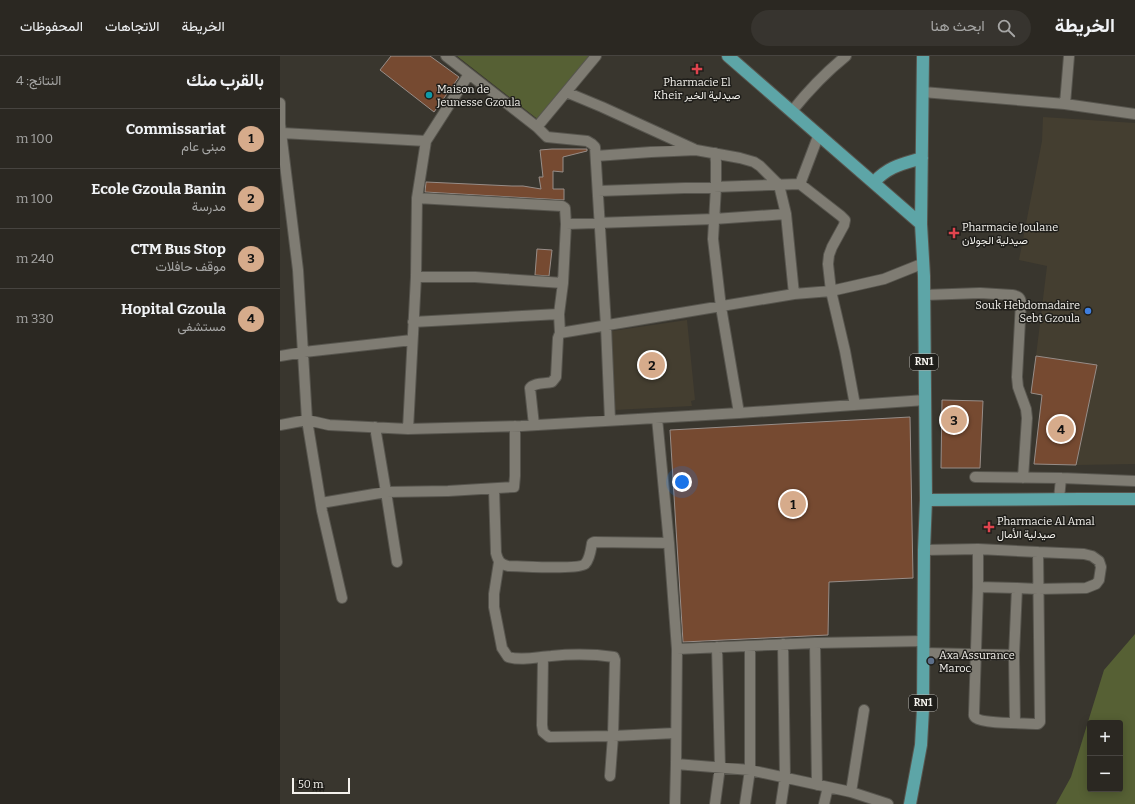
<!DOCTYPE html>
<html lang="ar">
<meta charset="utf-8">
<style>
:root{--surface:#2b2822;--page:#37342f;--text:#f1f3f6;--muted:#a6a6a5;--line:#474440;--accent:#d6ab8b}
body{margin:0;font-family:Bitter,Vazirmatn,serif;background:var(--page);color:var(--text);direction:rtl}
.controls{position:absolute;right:12px;bottom:12px;display:grid;overflow:hidden;border-radius:4px;box-shadow:0 2px 10px #0003}
.controls button{width:36px;height:36px;display:grid;place-items:center;padding:0;border:0;border-bottom:1px solid var(--line);background:var(--surface);color:var(--text);font:20px sans-serif}
.scale{position:absolute;left:12px;bottom:10px;width:58px;box-sizing:border-box;padding-left:4px;border:2px solid #f4f2ed;border-top:0;font-size:11px;line-height:14px;white-space:nowrap;color:#f4f2ed;-webkit-text-stroke:3px #1f1e1a;paint-order:stroke}
.you{position:absolute;left:402px;top:426px;width:14px;height:14px;margin:-10px;border:3px solid #fff;border-radius:50%;background:#1a73e8;box-shadow:0 0 0 6px #1a73e833}
.badge{display:grid;place-items:center;width:26px;height:26px;border-radius:50%;background:var(--accent);color:#111;font-size:13px;font-weight:700}
.pin{position:absolute;translate:-50% -50%;border:2px solid #fff;box-shadow:0 1px 4px #0006}
.list{margin:0;padding:0;list-style:none}
h2{display:flex;justify-content:space-between;align-items:center;height:52px;margin:0;padding:0 16px;font-size:17px}
h2 small{font-size:13px;font-weight:400;color:var(--muted)}
.list li{display:grid;grid-template-columns:26px 1fr auto;gap:12px;align-items:center;box-sizing:border-box;height:60px;padding:0 16px;border-top:1px solid var(--line)}
.list b{display:block;font-size:15px;white-space:nowrap}
.list p{margin:0;font-size:13px;white-space:nowrap;color:var(--muted)}
.list em{font-size:13px;font-style:normal;color:var(--muted)}
.icon{flex:none;width:22px;height:22px;fill:none;stroke:currentColor;stroke-width:2;stroke-linecap:round;stroke-linejoin:round}
.map{position:relative;flex:none;width:855px;height:748px;overflow:hidden;direction:ltr}
header{display:flex;align-items:center;gap:24px;box-sizing:border-box;height:56px;padding:0 20px;background:var(--surface);border-bottom:1px solid var(--line)}
header strong{font-size:19px}
nav{display:flex;gap:22px;margin-inline-start:auto;font-size:14px}
.search{width:280px;height:36px;background:var(--page);display:flex;align-items:center;gap:10px;box-sizing:border-box;padding:0 14px;border-radius:22px;color:var(--muted);font-size:15px}
main{display:flex}
aside{flex:1;background:var(--surface)}
.map>svg:first-child{display:block}
.built{fill:#443e30}
.green{fill:#566034;fill-rule:evenodd}
.building{fill:#764a31;stroke:#978d88}
.lines{fill:none;stroke-linecap:round;stroke-linejoin:round}
.minor-casing{stroke:#57554e;stroke-width:12}
.major-casing{stroke:#57554e;stroke-width:14}
.minor{stroke:#7f7c73;stroke-width:10}
.major{stroke:#5da5a7;stroke-width:12}
.health-dot{fill:#e0444e;stroke:#1f1e1a;stroke-width:1.5}
.culture-dot{fill:#0f9aa8;stroke:#1f1e1a;stroke-width:1.5}
.shop-dot{fill:#3f7fe0;stroke:#1f1e1a;stroke-width:1.5}
.service-dot{fill:#5c6f8a;stroke:#1f1e1a;stroke-width:1.5}
.labels{text-anchor:middle;dominant-baseline:central;stroke-width:3;stroke-linejoin:round;paint-order:stroke}
.shield{fill:#1f1e1a;stroke:#b4b2ae;stroke-width:1}
.shield-label{font-size:10px;font-weight:bold;fill:#f4f2ed}
.poi-label{font-size:11px;fill:#f4f2ed;stroke:#1f1e1a;text-anchor:start}
</style>
<header>
<strong>الخريطة</strong>
<div class="search"><svg class="icon" aria-label="search" viewBox="0 0 24 24"><circle cx="10" cy="10" r="6"/><path d="M15 15l6 6"/></svg>ابحث هنا</div>
<nav><a>الخريطة</a><a>الاتجاهات</a><a>المحفوظات</a></nav>
</header>
<main>
<div class="map">
<svg width="855" height="748" viewBox="0 0 855 748">
<rect width="100%" height="100%" fill="#39362e"/>
<path class="built" d="M 763,61 L 855,67 L 855,408 L 796,409 L 817,309 L 756,300 L 767,210 L 739,204 L 762,85 Z
M 407,264 L 415,344 L 411,345 L 412,350 L 334,354 L 332,275 Z"/>
<path class="green" d="M 177,0 L 310,0 L 260,65 Z
M 855,578 L 855,748 L 776,748 L 791,721 L 824,614 ZM 810,667 L 840,667 L 840,733 L 810,733 Z"/>
<path class="building" d="M 111,0 L 150,0 L 179,21 L 154,56 L 100,14 Z
M 272,93 L 307,93 L 307,95 L 283,101 L 283,116 L 273,115 L 273,133 L 284,133 L 284,144 L 145,136 L 146,126 L 232,130 L 243,130 L 261,133 L 259,121 L 263,121 L 260,94 Z
M 257,193 L 272,194 L 269,220 L 255,219 Z
M 756,300 L 817,309 L 796,409 L 754,408 L 762,339 L 751,337 Z
M 662,344 L 703,345 L 700,412 L 661,412 Z
M 630,361 L 633,522 L 549,526 L 548,579 L 403,586 L 390,374 Z"/>
<g class="lines">
<defs>
<path id="minor" d="M 166,0 L 257,71 L 267,81 L 307,85 L 312,88 L 315,91 L 326,270 L 330,364
M 286,36 L 322,51 L 414,93
M 643,36 L 785,48 L 855,58
M 0,47 L 0,68 L 18,214 L 27,364 L 42,455 L 62,542
M 785,48 L 789,0
M 512,55 C 528,35 546,16 566,0
M 257,71 L 316,0
M 2,77 L 146,85
M 539,78 L 520,128 L 561,160 L 565,164 L 564,169 L 552,191 L 549,199 L 548,208 L 551,235 L 565,295 L 575,349
M 435,97 L 436,106 L 436,131 L 433,183 L 441,251 L 459,357
M 316,100 L 371,96 L 416,94 L 460,102 L 474,106 L 480,110 L 499,129 L 506,158 L 514,238
M 318,135 L 520,128
M 137,142 L 282,150 L 285,152 L 286,168 L 283,227 L 279,258 L 280,277 L 278,282 L 276,321 L 272,326 C 265,328 255,326 250,332 L 254,369
M 286,168 L 434,163 L 506,158
M 136,221 L 195,221 L 283,227
M 644,239 L 700,237 L 732,239 C 738,240 740,241 741,246 L 737,321 L 738,331 L 746,353 L 747,362 L 743,422
M 133,266 L 279,258
M 280,277 L 514,238 L 551,235 L 604,223 L 644,207
M 0,300 L 24,296 L 132,284
M 377,362 L 389,487 L 397,593 L 396,708 L 395,748
M 0,369 L 27,364 L 49,369 L 128,373 L 241,370 L 459,357 L 645,344
M 95,371 L 106,436 L 168,435 L 234,431 L 235,420 L 235,370
M 128,373 L 136,221 L 137,142 L 146,85 L 189,18
M 695,421 L 781,422 L 855,425
M 214,433 L 216,497 C 218,505 220,508 228,510 C 241,510 298,514 305,508 C 310,503 311,493 312,487 L 314,486 L 389,487
M 779,443 L 781,422
M 41,447 L 106,436 L 117,506
M 698,493 L 698,531
M 644,494 L 698,493 L 758,496 L 760,666 L 758,668 C 747,667 703,668 696,662 C 693,660 694,660 694,657 L 698,531 L 737,532 L 734,599
M 219,506 L 214,538 L 214,551 L 222,592 L 228,601 C 242,605 257,601 271,600 C 292,598 313,598 334,601 L 335,604 L 333,680 L 330,720
M 737,532 L 758,533 L 806,532 L 816,528 L 819,524 L 821,511 L 819,505 L 812,500 L 804,498 L 758,496
M 535,587 L 537,729
M 397,593 L 535,587 L 643,585
M 643,597 L 734,599 L 735,667
M 263,601 L 262,669 L 263,676 L 269,681 L 333,680 L 396,677
M 396,708 L 470,714 L 571,736 L 608,748
M 571,736 L 584,654
M 435,748 L 440,711 L 437,591
M 465,748 L 470,714 L 470,590
M 501,748 L 505,721 L 503,588
M 544,748 L 548,731"/>
<path id="major" d="M 448,0 L 641,168
M 594,126 C 609,110 622,108 642,102
M 646,444 L 801,443 L 855,443
M 630,748 L 641,689 L 643,653 L 644,494 L 646,444 L 644,220 L 641,168 L 643,0"/>
</defs>
<use href="#minor" class="minor-casing"/>
<use href="#major" class="major-casing"/>
<use href="#minor" class="minor"/>
<use href="#major" class="major"/>
</g>
<g class="health-dot">
<path d="M415 7h4v4h4v4h-4v4h-4v-4h-4v-4h4z"/>
<path d="M672 171h4v4h4v4h-4v4h-4v-4h-4v-4h4z"/>
<path d="M707 465h4v4h4v4h-4v4h-4v-4h-4v-4h4z"/>
</g>
<circle class="culture-dot" cx="149" cy="39" r="4"/>
<circle class="shop-dot" cx="808" cy="255" r="4"/>
<circle class="service-dot" cx="651" cy="605" r="4"/>
<g class="labels">
<g class="shield">
<rect x="630" y="298" width="28" height="16" rx="3"/>
<rect x="629" y="639" width="28" height="16" rx="3"/>
</g>
<g class="shield-label">
<text x="644" y="306">RN1</text>
<text x="643" y="647">RN1</text>
</g>
<g class="poi-label">
<text x="417" y="26" text-anchor="middle">Pharmacie El<tspan x="417" dy="13">Kheir صيدلية الخير</tspan></text>
<text x="157" y="33">Maison de<tspan x="157" dy="13">Jeunesse Gzoula</tspan></text>
<text x="682" y="171">Pharmacie Joulane<tspan x="682" dy="13">صيدلية الجولان</tspan></text>
<text x="800" y="249" text-anchor="end">Souk Hebdomadaire<tspan x="800" dy="13">Sebt Gzoula</tspan></text>
<text x="717" y="465">Pharmacie Al Amal<tspan x="717" dy="13">صيدلية الأمال</tspan></text>
<text x="659" y="599">Axa Assurance<tspan x="659" dy="13">Maroc</tspan></text>
</g>
</g>
</svg>
<div class="controls">
<button>+</button>
<button>−</button>
</div>
<div class="scale">50 m</div>
<div class="you"></div>
<div class="pin badge" style="left:513px;top:448px">1</div>
<div class="pin badge" style="left:372px;top:309px">2</div>
<div class="pin badge" style="left:674px;top:364px">3</div>
<div class="pin badge" style="left:781px;top:373px">4</div>
</div>
<aside>
<h2>بالقرب منك<small>النتائج: 4</small></h2>
<ul class="list">
<li><span class="badge">1</span><div><b>Commissariat</b><p>مبنى عام</p></div><em>100 m</em></li>
<li><span class="badge">2</span><div><b>Ecole Gzoula Banin</b><p>مدرسة</p></div><em>100 m</em></li>
<li><span class="badge">3</span><div><b>CTM Bus Stop</b><p>موقف حافلات</p></div><em>240 m</em></li>
<li><span class="badge">4</span><div><b>Hopital Gzoula</b><p>مستشفى</p></div><em>330 m</em></li>
</ul>
</aside>
</main>
